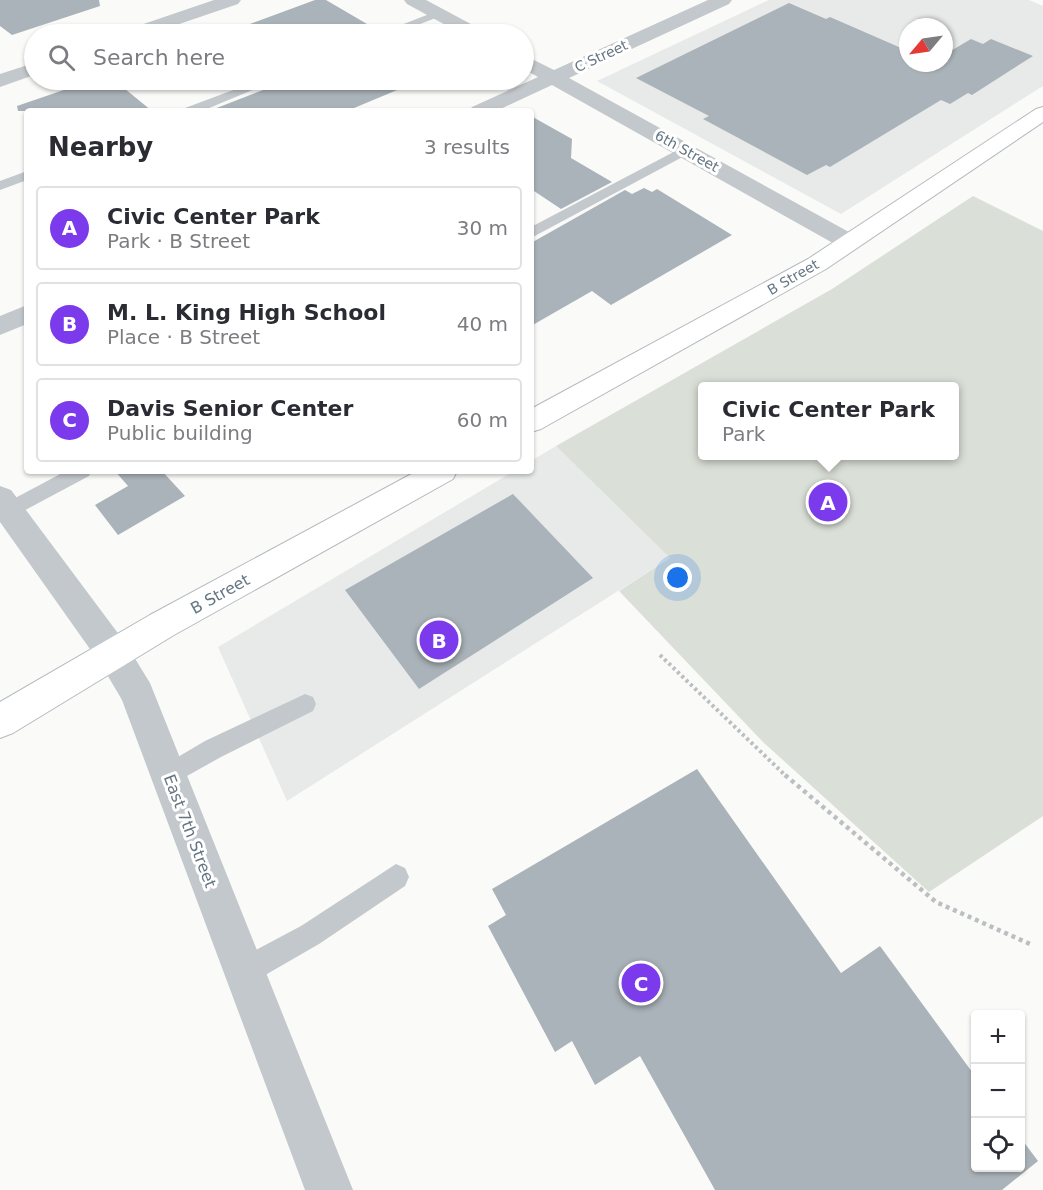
<!DOCTYPE html>
<meta charset="utf-8">
<style>
:root{--surface:#fff;--page:#f2f2f3;--text:#2b2b33;--muted:#7c7c81;--line:#e1e1e2;--accent:#7c3aed}
body{margin:0;font-family:"DejaVu Sans",sans-serif;background:var(--page);color:var(--text)}
.controls{position:absolute;right:18px;bottom:18px;display:grid;overflow:hidden;border-radius:6px;box-shadow:0 2px 4px #0004}
.controls button{width:54px;height:54px;display:grid;place-items:center;padding:0;border:0;border-bottom:2px solid var(--line);background:var(--surface);color:var(--text);font:30px sans-serif}
.compass{position:absolute;left:899px;top:18px;width:54px;height:54px;border-radius:50%;background:var(--surface);box-shadow:0 2px 4px #0004;rotate:241deg}
.you{position:absolute;left:678px;top:578px;width:21px;height:21px;margin:-15px;border:4px solid #fff;border-radius:50%;background:#1a73e8;box-shadow:0 0 0 9px #1a73e833}
.badge{display:grid;place-items:center;width:39px;height:39px;border-radius:50%;background:var(--accent);color:#fff;font-size:20px;font-weight:700}
.pin{position:absolute;translate:-50% -50%;border:3px solid #fff;box-shadow:0 2px 6px #0006}
.popup{position:absolute;left:698px;top:382px;width:261px;height:78px;box-sizing:border-box;display:grid;place-content:center;border-radius:6px;background:var(--surface);filter:drop-shadow(0 2px 4px #0005);font-size:20px;white-space:nowrap;color:var(--muted)}
.popup b{font-size:22px;color:var(--text)}
.popup::after{content:'';position:absolute;left:50%;top:100%;margin-left:-12px;border:12px solid transparent;border-top-color:var(--surface)}
.list{margin:0;padding:0;list-style:none}
h2{display:flex;justify-content:space-between;align-items:center;height:78px;margin:0;padding:0 24px;font-size:26px}
h2 small{font-size:20px;font-weight:400;color:var(--muted)}
.list li{display:grid;grid-template-columns:39px 1fr auto;gap:18px;align-items:center;box-sizing:border-box;height:84px;margin:0 12px 12px;padding:0 12px;border:2px solid var(--line);border-radius:6px}
.list b{display:block;font-size:22px;white-space:nowrap}
.list p{margin:0;font-size:20px;white-space:nowrap;color:var(--muted)}
.list em{font-size:20px;font-style:normal;color:var(--muted)}
.icon{flex:none;width:33px;height:33px;fill:none;stroke:currentColor;stroke-width:2;stroke-linecap:round;stroke-linejoin:round}
.map{position:relative;flex:none;width:1043px;height:1190px;overflow:hidden}
.search{position:absolute;background:var(--surface);box-shadow:0 2px 4px #0004;left:24px;top:24px;width:510px;height:66px;display:flex;align-items:center;gap:15px;box-sizing:border-box;padding:0 21px;border-radius:33px;color:var(--muted);font-size:22px}
.panel{position:absolute;background:var(--surface);box-shadow:0 2px 4px #0004;left:24px;top:108px;width:510px;height:366px;border-radius:6px}
.map>svg:first-child{display:block}
.built{fill:#e8e9e9;fill-rule:evenodd}
.green{fill:#dadfd7;fill-rule:evenodd}
.building{fill:#aab3b9}
.lines{fill:none;stroke-linecap:round;stroke-linejoin:round}
.secondary-casing{stroke:#b3babf;stroke-width:2}
.path-far1{stroke:#bbbfc2;stroke-width:4;stroke-dasharray:3 3;stroke-linecap:butt}
.path{stroke:#bbbfc2;stroke-width:4.5;stroke-dasharray:4 4;stroke-linecap:butt}
.lane{fill:#c3c8cc;fill-rule:evenodd}
.street{fill:#c3c8cc;fill-rule:evenodd}
.secondary{fill:#fff;fill-rule:evenodd}
.labels{text-anchor:middle;dominant-baseline:central;stroke-width:6;stroke-linejoin:round;paint-order:stroke}
.far-street-label{font-size:14px;fill:#657683;stroke:#fff}
.street-label{font-size:16px;fill:#657683;stroke:#fff}
</style>
<div class="map">
<svg width="1043" height="1190" viewBox="0 0 1043 1190">
<rect width="100%" height="100%" fill="#fafaf8"/>
<path class="built" d="M 769,0 L 1029,0 L 1043,6 L 1043,86 L 841,214 L 597,81 ZM 908,27 L 944,27 L 944,63 L 908,63 Z
M 556,446 L 670,558 L 287,801 L 218,647 L 514,471 L 531,471 L 531,461 Z"/>
<path class="green" d="M 973,196 L 1043,231 L 1043,816 L 929,892 L 763,742 L 619,591 L 670,558 L 556,446 L 832,289 ZM 702,386 L 954,386 L 954,456 L 702,456 Z"/>
<path class="building" d="M 0,0 L 99,0 L 100,6 L 12,35 L 0,26 Z
M 315,0 L 326,0 L 379,31 L 376,34 L 232,34 L 231,31 Z
M 789,3 L 826,19 L 830,17 L 908,51 L 908,63 L 944,63 L 944,55 L 971,39 L 983,44 L 991,39 L 1033,56 L 972,95 L 968,93 L 950,104 L 941,100 L 830,167 L 826,165 L 807,175 L 703,119 L 709,116 L 636,78 Z
M 93,80 L 114,80 L 152,111 L 18,111 L 17,106 Z
M 289,80 L 421,80 L 347,111 L 215,111 L 214,109 Z
M 531,116 L 572,139 L 571,158 L 612,182 L 561,209 L 531,189 Z
M 644,188 L 652,192 L 657,189 L 732,235 L 611,305 L 592,291 L 531,326 L 531,243 L 625,190 L 632,194 Z
M 115,471 L 162,471 L 185,496 L 118,535 L 95,505 L 128,486 Z
M 513,494 L 593,578 L 419,689 L 345,590 Z
M 697,769 L 841,973 L 880,946 L 975,1076 L 975,1167 L 1020,1167 L 1020,1137 L 1038,1161 L 1002,1190 L 715,1190 L 640,1056 L 595,1085 L 572,1041 L 555,1052 L 488,926 L 506,915 L 492,889 Z"/>
<g class="lines">
<defs>
<path id="secondary" d="M 1043,107 L 1043,122 L 826,269 L 541,429 L 531,432 L 531,409 L 808,259 L 1036,109 Z
M 417,471 L 457,471 L 453,479 L 174,635 L 13,733 L 0,738 L 0,702 L 150,615 Z"/>
</defs>
<use href="#secondary" class="secondary-casing"/>
<path class="path-far1" d="M 660,655 L 786,776"/>
<path class="path" d="M 785,775 L 936,902 L 1030,944"/>
<path class="lane" d="M 437,11 L 443,14 L 441,16 L 394,34 L 378,34 Z
M 260,80 L 276,80 L 202,111 L 183,111 L 185,108 Z
M 685,146 L 692,150 L 690,153 L 531,238 L 531,227 Z
M 27,171 L 27,180 L 0,190 L 0,181 Z
M 66,471 L 92,471 L 89,476 L 16,515 L 9,518 L 2,515 L 0,508 L 2,505 Z
M 305,694 L 313,697 L 316,704 L 313,711 L 221,757 L 169,786 L 161,783 L 157,775 L 161,767 L 205,741 Z
M 396,864 L 405,868 L 409,877 L 405,886 L 319,944 L 253,982 L 243,986 L 233,982 L 229,972 L 233,962 L 301,926 Z"/>
<path class="street" d="M 214,0 L 241,0 L 238,4 L 150,34 L 124,34 L 126,30 Z
M 404,0 L 426,0 L 482,30 L 484,34 L 462,34 L 407,4 Z
M 708,0 L 732,0 L 729,4 L 569,78 L 858,237 L 861,242 L 858,247 L 849,249 L 840,247 L 552,85 L 496,111 L 469,111 L 472,107 L 538,77 L 524,69 L 524,55 L 554,70 Z
M 34,63 L 34,75 L 0,87 L 0,74 Z
M 27,305 L 27,324 L 0,335 L 0,316 Z
M 0,486 L 11,490 L 126,644 L 150,683 L 353,1190 L 305,1190 L 122,700 L 102,666 L 0,522 Z"/>
<use href="#secondary" class="secondary"/>
</g>
<g class="labels">
<g class="far-street-label">
<text transform="translate(601 56) rotate(-25)">C Street</text>
<text transform="translate(687 151) rotate(29)">6th Street</text>
<text transform="translate(793 277) rotate(-30)">B Street</text>
</g>
<g class="street-label">
<text transform="translate(220 594) rotate(-29)">B Street</text>
<text transform="translate(190 831) rotate(69)">East 7th Street</text>
</g>
</g>
</svg>
<div class="controls">
<button>+</button>
<button>−</button>
<button><svg class="icon" aria-label="locate" viewBox="0 0 24 24"><circle cx="12" cy="12" r="6"/><path d="M12 2v4M12 18v4M2 12h4M18 12h4"/></svg></button>
</div>
<svg class="compass" viewBox="-18 -18 36 36"><path d="M0-13l5 13h-10z" fill="#e53935"/><path d="M0 13l5-13h-10z" fill="#7c7c81"/></svg>
<div class="you"></div>
<div class="pin badge" style="left:828px;top:502px">A</div>
<div class="popup"><b>Civic Center Park</b>Park</div>
<div class="pin badge" style="left:439px;top:640px">B</div>
<div class="pin badge" style="left:641px;top:983px">C</div>
<div class="search"><svg class="icon" aria-label="search" viewBox="0 0 24 24"><circle cx="10" cy="10" r="6"/><path d="M15 15l6 6"/></svg>Search here</div>
<section class="panel">
<h2>Nearby<small>3 results</small></h2>
<ul class="list">
<li><span class="badge">A</span><div><b>Civic Center Park</b><p>Park · B Street</p></div><em>30 m</em></li>
<li><span class="badge">B</span><div><b>M. L. King High School</b><p>Place · B Street</p></div><em>40 m</em></li>
<li><span class="badge">C</span><div><b>Davis Senior Center</b><p>Public building</p></div><em>60 m</em></li>
</ul>
</section>
</div>
